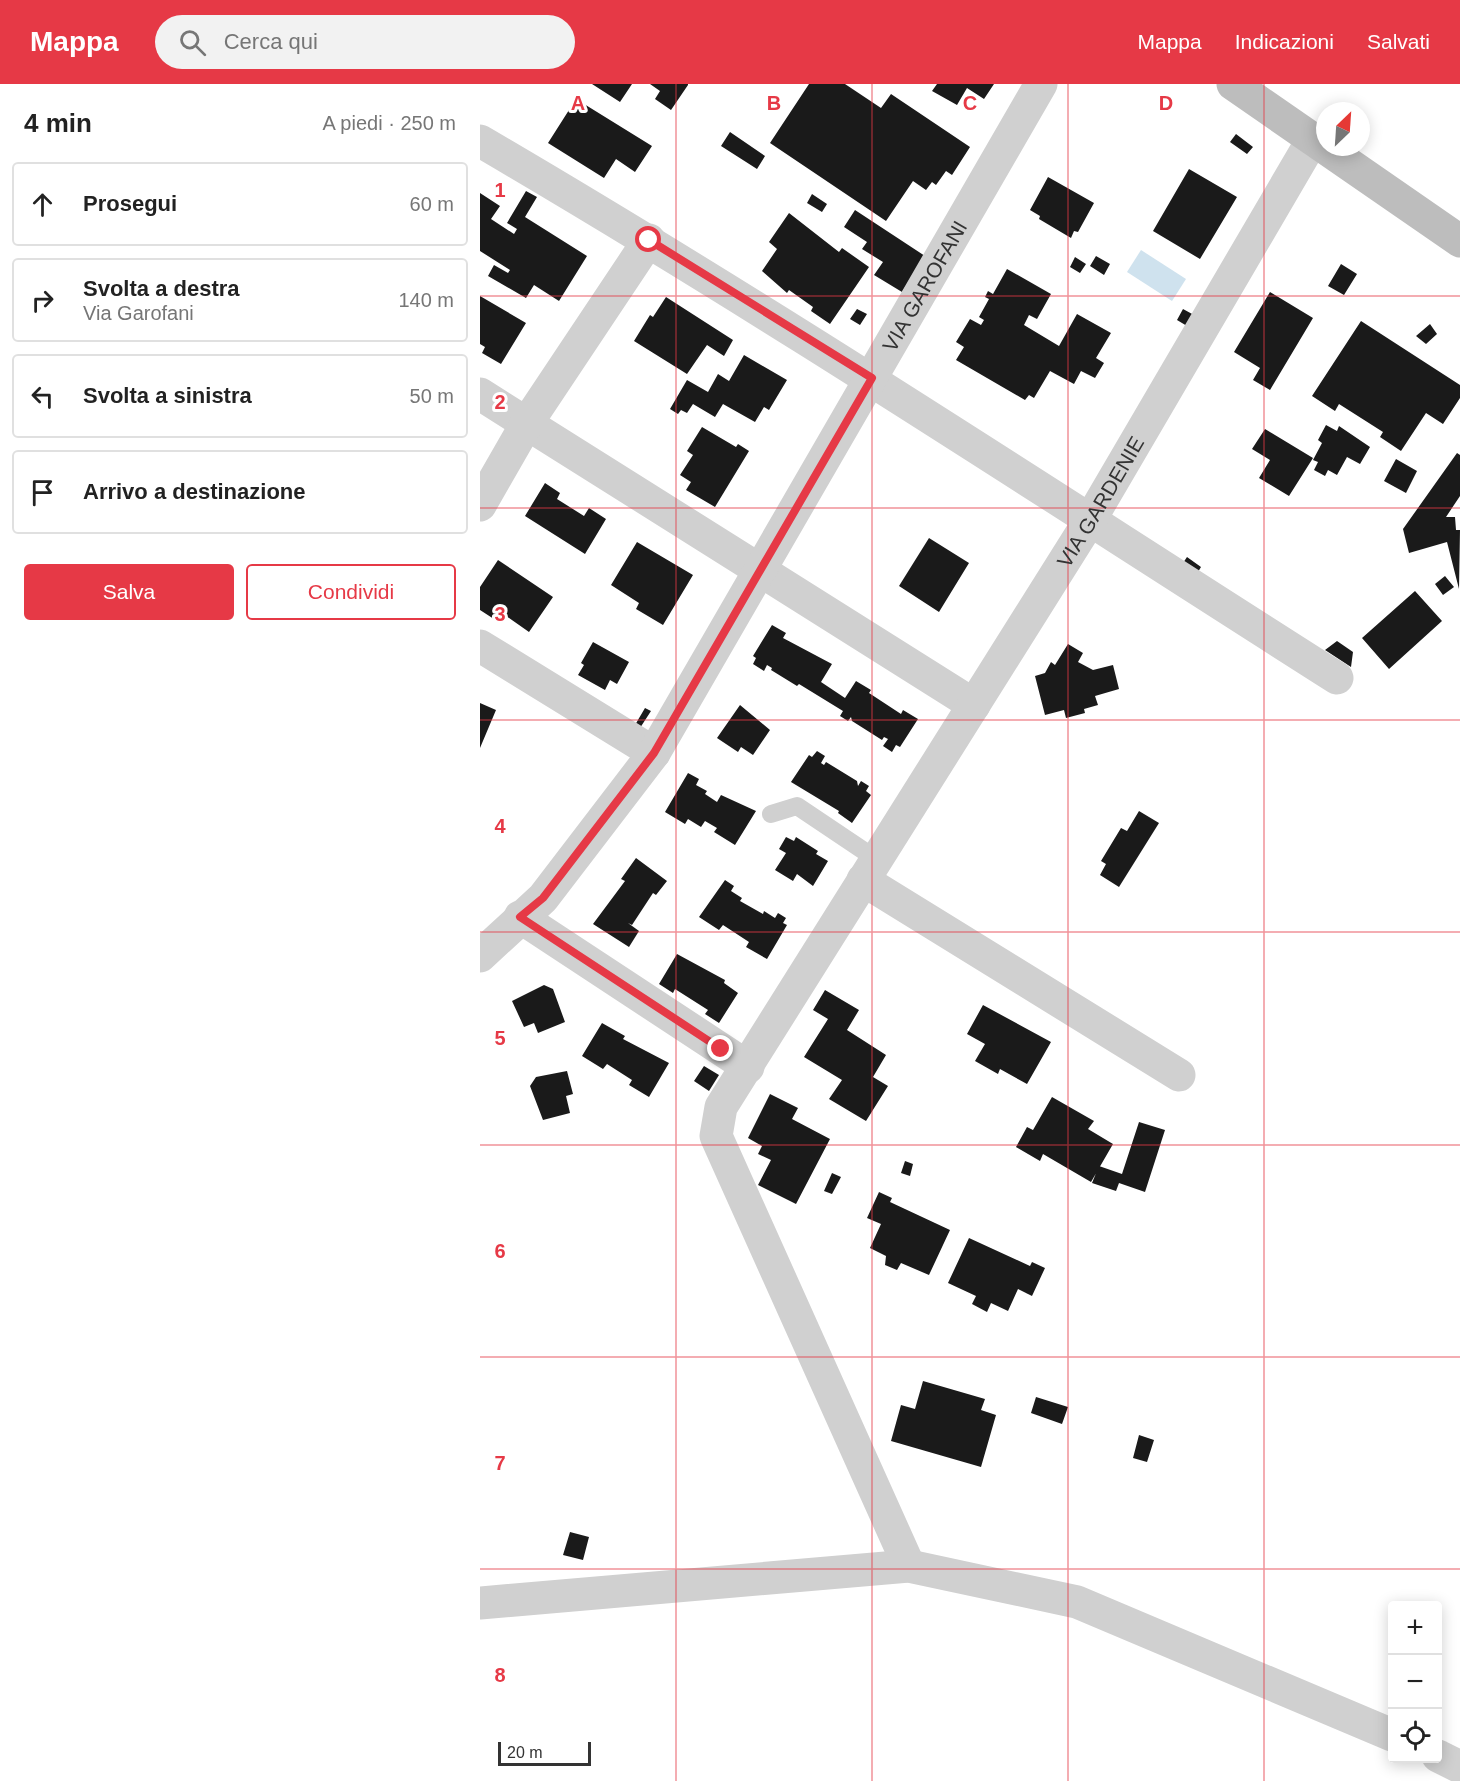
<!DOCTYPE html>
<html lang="it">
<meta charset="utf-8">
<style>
:root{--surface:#fff;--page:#f2f2f2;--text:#222;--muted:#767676;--line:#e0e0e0;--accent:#e63946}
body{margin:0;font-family:Helvetica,sans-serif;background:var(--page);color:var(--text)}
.controls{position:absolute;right:18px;bottom:18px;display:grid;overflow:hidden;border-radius:6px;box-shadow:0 3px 15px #0003}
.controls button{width:54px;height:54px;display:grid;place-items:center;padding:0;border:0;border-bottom:2px solid var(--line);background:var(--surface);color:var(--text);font:30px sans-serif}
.compass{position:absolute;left:836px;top:18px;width:54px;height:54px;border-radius:50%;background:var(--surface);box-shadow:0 3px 15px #0003;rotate:25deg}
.scale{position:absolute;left:18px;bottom:15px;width:93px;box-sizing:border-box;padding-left:6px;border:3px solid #333;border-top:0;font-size:16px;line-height:21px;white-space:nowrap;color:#333;-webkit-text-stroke:4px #fff;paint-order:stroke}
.stop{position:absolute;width:18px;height:18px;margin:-14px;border:4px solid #e63946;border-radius:50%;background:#fff}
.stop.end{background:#e63946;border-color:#fff;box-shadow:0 2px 6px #0008}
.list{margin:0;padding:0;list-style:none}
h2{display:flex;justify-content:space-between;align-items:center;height:78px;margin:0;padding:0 24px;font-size:26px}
h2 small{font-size:20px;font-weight:400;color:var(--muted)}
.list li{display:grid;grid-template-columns:39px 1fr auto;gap:18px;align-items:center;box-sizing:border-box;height:84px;margin:0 12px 12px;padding:0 12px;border:2px solid var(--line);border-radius:6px}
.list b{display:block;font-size:22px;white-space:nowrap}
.list p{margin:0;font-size:20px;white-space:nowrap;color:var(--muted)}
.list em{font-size:20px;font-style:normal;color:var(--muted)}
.actions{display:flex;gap:12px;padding:18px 24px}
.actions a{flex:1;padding:14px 0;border:2px solid var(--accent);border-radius:6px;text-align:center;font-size:21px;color:var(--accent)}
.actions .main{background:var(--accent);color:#fff}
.icon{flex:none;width:33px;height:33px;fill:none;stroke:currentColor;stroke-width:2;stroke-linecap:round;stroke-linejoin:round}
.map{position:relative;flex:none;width:980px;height:1697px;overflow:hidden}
header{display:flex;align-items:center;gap:36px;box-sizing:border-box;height:84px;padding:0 30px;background:var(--accent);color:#fff}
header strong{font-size:28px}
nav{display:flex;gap:33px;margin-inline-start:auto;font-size:21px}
.search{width:420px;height:54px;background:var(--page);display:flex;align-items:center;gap:15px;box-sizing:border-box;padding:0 21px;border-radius:33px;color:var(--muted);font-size:22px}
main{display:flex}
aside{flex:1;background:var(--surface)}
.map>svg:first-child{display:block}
.water{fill:#cfe2ee}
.building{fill:#1a1a1a}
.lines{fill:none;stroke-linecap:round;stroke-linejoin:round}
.lane{stroke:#d0d0d0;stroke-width:18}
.street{stroke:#d0d0d0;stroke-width:33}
.secondary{stroke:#bdbdbd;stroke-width:33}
.route{stroke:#e63946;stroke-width:8}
.grid{fill:none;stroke:#e63946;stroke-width:1.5;stroke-opacity:0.55}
.labels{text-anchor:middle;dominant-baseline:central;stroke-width:6;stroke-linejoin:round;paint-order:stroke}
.street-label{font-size:21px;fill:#333;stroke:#fff}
.grid-label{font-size:20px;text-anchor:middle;font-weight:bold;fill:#e63946;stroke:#fff;stroke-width:6;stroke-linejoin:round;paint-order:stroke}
</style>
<header>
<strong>Mappa</strong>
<div class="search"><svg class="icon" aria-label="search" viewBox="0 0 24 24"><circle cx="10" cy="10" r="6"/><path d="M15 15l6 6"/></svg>Cerca qui</div>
<nav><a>Mappa</a><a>Indicazioni</a><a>Salvati</a></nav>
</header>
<main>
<aside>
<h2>4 min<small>A piedi · 250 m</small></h2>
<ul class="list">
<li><svg class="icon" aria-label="ahead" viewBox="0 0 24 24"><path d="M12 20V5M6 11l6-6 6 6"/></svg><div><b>Prosegui</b></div><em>60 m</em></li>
<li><svg class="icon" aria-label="right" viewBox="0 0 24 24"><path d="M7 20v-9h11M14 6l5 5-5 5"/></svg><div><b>Svolta a destra</b><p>Via Garofani</p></div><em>140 m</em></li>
<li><svg class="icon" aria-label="left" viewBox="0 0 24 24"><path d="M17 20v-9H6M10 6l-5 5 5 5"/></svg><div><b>Svolta a sinistra</b></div><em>50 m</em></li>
<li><svg class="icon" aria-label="arrive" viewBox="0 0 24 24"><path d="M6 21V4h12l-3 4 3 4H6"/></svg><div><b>Arrivo a destinazione</b></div></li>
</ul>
<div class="actions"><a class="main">Salva</a><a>Condividi</a></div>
</aside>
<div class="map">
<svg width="980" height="1697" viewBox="0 0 980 1697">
<rect width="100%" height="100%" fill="#fff"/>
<path class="water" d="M 661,166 L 706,195 L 692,217 L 647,188 Z"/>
<path class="building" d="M 112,0 L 152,0 L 140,18 Z
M 170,0 L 208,0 L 208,1 L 191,26 L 175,15 L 180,7 Z
M 329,0 L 365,0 L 401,24 L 411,10 L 490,63 L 472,91 L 466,87 L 456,101 L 452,98 L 446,106 L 433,97 L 406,137 L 290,59 Z
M 457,0 L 514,0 L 504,15 L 487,4 L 477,21 L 452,7 Z
M 96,15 L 172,62 L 155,88 L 136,75 L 124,94 L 68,59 Z
M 250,48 L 285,72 L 277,85 L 241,62 Z
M 756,50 L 773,63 L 767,70 L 750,58 Z
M 709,85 L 757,113 L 720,175 L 673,147 Z
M 568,93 L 614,119 L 598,148 L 594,147 L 591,154 L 559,135 L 560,132 L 550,126 Z
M 46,107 L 57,113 L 45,133 L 107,172 L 79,217 L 54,201 L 46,214 L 8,192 L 14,181 L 28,189 L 30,186 L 0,167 L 0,109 L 20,122 L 11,135 L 34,150 L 37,145 L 27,139 Z
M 332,110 L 347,120 L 342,128 L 327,119 Z
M 375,126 L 445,172 L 422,208 L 394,191 L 403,178 L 382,165 L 387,158 L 364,143 Z
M 309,129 L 359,168 L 362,164 L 389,183 L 350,240 L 331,227 L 333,223 L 309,206 L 307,209 L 282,187 L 297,165 L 289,158 Z
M 616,172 L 630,180 L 624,191 L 610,182 Z
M 595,173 L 606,180 L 600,189 L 590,183 Z
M 861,180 L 877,190 L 864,211 L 848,202 Z
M 527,185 L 571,210 L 557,235 L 549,231 L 544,241 L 579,262 L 597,230 L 631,249 L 616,274 L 624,279 L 615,294 L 601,287 L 594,300 L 570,287 L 554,314 L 549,311 L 545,316 L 476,276 L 484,263 L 476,258 L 490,235 L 501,241 L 504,236 L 499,233 L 509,215 L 505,213 L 508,207 L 513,210 Z
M 790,208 L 833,234 L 790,306 L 773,296 L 780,284 L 754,268 Z
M 0,212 L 46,239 L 21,280 L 2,269 L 5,263 L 0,260 Z
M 186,213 L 253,256 L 244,272 L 227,261 L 207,290 L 154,257 L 170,231 L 173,233 Z
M 377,225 L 387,230 L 380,241 L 370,235 Z
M 703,225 L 714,231 L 707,242 L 697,236 Z
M 881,237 L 980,301 L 980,314 L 963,340 L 946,329 L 921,367 L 900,353 L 903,348 L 859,320 L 855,327 L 832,312 Z
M 950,240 L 957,250 L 946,260 L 936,252 Z
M 264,271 L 307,296 L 289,326 L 284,323 L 275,338 L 243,320 L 235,333 L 213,320 L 207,329 L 201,326 L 198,330 L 190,325 L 207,296 L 228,308 L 238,290 L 249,297 Z
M 846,341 L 857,347 L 859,342 L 890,363 L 880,380 L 867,373 L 857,391 L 848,386 L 845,392 L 834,386 L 838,378 L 833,376 L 842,359 L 838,356 Z
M 222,343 L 256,363 L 258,360 L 269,367 L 235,423 L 206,406 L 211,398 L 200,391 L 213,371 L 207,367 Z
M 785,345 L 833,374 L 809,412 L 779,394 L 790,376 L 772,365 Z
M 977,369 L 980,371 L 980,412 L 966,433 L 975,433 L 976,446 L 980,446 L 979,505 L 967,458 L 929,469 L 923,445 Z
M 916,375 L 937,387 L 926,409 L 904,397 Z
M 65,399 L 80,409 L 77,415 L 104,432 L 109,424 L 126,435 L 105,470 L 45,432 Z
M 449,454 L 489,479 L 459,528 L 419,502 Z
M 157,458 L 213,491 L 183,541 L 156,525 L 159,519 L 131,501 Z
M 707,473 L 721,483 L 718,488 L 703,479 Z
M 18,476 L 73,513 L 49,548 L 22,529 L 17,537 L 0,526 L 0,503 Z
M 965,492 L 974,503 L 963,511 L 955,500 Z
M 935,507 L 962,537 L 909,585 L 882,554 Z
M 292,541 L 306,549 L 303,554 L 352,580 L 341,598 L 365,614 L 376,597 L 391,606 L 389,609 L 421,630 L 423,626 L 438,635 L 420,663 L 416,661 L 412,668 L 403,662 L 408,655 L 404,653 L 402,656 L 372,637 L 371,633 L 368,637 L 360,632 L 363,627 L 319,600 L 317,602 L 291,586 L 292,584 L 287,581 L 284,587 L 273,580 L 276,574 L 273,572 Z
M 857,557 L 873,568 L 871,583 L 845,566 Z
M 113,558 L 149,578 L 137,600 L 130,596 L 125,606 L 98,591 L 104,581 L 101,579 Z
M 588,560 L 603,569 L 598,578 L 613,586 L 633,581 L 639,605 L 615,612 L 618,621 L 604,625 L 605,629 L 586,634 L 584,626 L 565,631 L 555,592 L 565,589 L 571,578 L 575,581 Z
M 0,619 L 16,626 L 0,664 Z
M 260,621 L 290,646 L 273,671 L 261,663 L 258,668 L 237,654 Z
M 165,624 L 171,627 L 160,644 L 155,641 Z
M 337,667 L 345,672 L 341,679 L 344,681 L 346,678 L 377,697 L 378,702 L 381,697 L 389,702 L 386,707 L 391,711 L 372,739 L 358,729 L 359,727 L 311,698 L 329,671 L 332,673 Z
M 208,689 L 219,695 L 216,701 L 227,707 L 225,710 L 237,718 L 241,711 L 276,727 L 255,761 L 234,748 L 237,744 L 225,737 L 221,743 L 208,735 L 205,740 L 185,728 Z
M 659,727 L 679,739 L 639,803 L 620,791 L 626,780 L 621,777 L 641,744 L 647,747 Z
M 306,753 L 314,757 L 316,753 L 338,767 L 336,770 L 348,777 L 333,802 L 317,790 L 313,797 L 295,786 L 306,769 L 299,765 Z
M 156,774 L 187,797 L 176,811 L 173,809 L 152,841 L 148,839 L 159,847 L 149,863 L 113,840 L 145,797 L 141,795 Z
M 245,796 L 254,802 L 251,807 L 262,814 L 260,817 L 283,830 L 284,827 L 295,834 L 298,829 L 306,834 L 303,839 L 307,841 L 287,875 L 266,863 L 269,858 L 243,841 L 239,846 L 219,833 Z
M 197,870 L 245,896 L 244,899 L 258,909 L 239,939 L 225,930 L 228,926 L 195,905 L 193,909 L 179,900 Z
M 64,901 L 73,905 L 85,938 L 58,949 L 54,939 L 44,943 L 32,917 Z
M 345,906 L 379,926 L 367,946 L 406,971 L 393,993 L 408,1002 L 386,1037 L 349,1015 L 362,996 L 324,973 L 348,935 L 333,926 Z
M 503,921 L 571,958 L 547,1000 L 520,985 L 518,990 L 495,977 L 505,960 L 487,950 Z
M 122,939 L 145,952 L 143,955 L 189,979 L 169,1013 L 149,1001 L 152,996 L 127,980 L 123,985 L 102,972 Z
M 224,982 L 239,991 L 229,1007 L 214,997 Z
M 87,987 L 93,1010 L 86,1012 L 90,1029 L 63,1036 L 50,1002 L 56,993 Z
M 290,1010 L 318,1024 L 312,1035 L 350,1055 L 316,1120 L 278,1101 L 291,1076 L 278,1070 L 282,1062 L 268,1054 Z
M 572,1013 L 614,1037 L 608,1045 L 633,1060 L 611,1098 L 563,1070 L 560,1077 L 536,1063 L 547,1043 L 553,1046 Z
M 659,1038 L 685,1046 L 665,1108 L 639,1099 L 636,1107 L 612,1099 L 619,1082 L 642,1090 Z
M 425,1077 L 433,1080 L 430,1092 L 421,1089 Z
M 352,1089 L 361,1093 L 352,1110 L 344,1107 Z
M 399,1108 L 412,1114 L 410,1118 L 470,1146 L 449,1191 L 421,1179 L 417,1186 L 405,1181 L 406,1172 L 390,1164 L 401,1140 L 387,1134 Z
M 489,1154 L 550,1182 L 552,1178 L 565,1184 L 552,1212 L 538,1205 L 528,1227 L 511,1219 L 507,1228 L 492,1220 L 496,1212 L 468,1199 Z
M 443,1297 L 505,1315 L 501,1326 L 516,1331 L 501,1383 L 411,1357 L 421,1321 L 435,1325 Z
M 556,1313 L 588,1323 L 582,1340 L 551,1329 Z
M 659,1351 L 674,1356 L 667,1378 L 653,1374 Z
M 90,1448 L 109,1453 L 103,1476 L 83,1471 Z"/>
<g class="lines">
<path class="lane" d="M 291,730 L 317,722 L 396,775"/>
<g class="street">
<path d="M 0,57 C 291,227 572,413 857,594"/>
<path d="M 0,310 L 494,621"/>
<path d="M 0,421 L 47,339 L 169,156"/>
<path d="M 0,562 L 174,669"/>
<path d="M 383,796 L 699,991"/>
<path d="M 40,833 L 268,983"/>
<path id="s1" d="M 0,872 L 63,814 L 174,669 L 561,0"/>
<path id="s2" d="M 429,1482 L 236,1052 L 241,1023 L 610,436 L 833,55"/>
<path d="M 0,1519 L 429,1482 L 597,1518 L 912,1651"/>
<path d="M 958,1672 L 980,1683"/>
</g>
<path class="secondary" d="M 753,0 L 980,157"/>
</g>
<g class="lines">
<path class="route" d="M 169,156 L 392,294 L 174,669 L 63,814 L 40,833 L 241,965"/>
</g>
<path class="grid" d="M 196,0 L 196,1697M 392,0 L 392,1697M 588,0 L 588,1697M 784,0 L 784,1697M 0,212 L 980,212M 0,424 L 980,424M 0,636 L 980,636M 0,848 L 980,848M 0,1061 L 980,1061M 0,1273 L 980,1273M 0,1485 L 980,1485"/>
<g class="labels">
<g class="street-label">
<text stroke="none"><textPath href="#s1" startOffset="808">VIA GAROFANI</textPath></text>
<text stroke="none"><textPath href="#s2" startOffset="1215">VIA GARDENIE</textPath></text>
</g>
</g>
<g class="grid-label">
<text x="98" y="26">A</text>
<text x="294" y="26">B</text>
<text x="490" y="26">C</text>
<text x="686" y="26">D</text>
<text x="20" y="113">1</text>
<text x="20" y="325">2</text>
<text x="20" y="537">3</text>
<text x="20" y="749">4</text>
<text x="20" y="961">5</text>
<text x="20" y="1174">6</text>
<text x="20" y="1386">7</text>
<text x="20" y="1598">8</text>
</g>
</svg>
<div class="controls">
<button>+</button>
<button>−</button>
<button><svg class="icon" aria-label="locate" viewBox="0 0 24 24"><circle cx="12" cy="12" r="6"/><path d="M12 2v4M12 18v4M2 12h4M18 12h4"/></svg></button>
</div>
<svg class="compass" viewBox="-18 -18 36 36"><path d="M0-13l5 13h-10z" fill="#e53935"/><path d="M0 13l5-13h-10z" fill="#767676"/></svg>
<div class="scale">20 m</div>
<div class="stop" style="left:169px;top:156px"></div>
<div class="stop end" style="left:241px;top:965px"></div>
</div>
</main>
